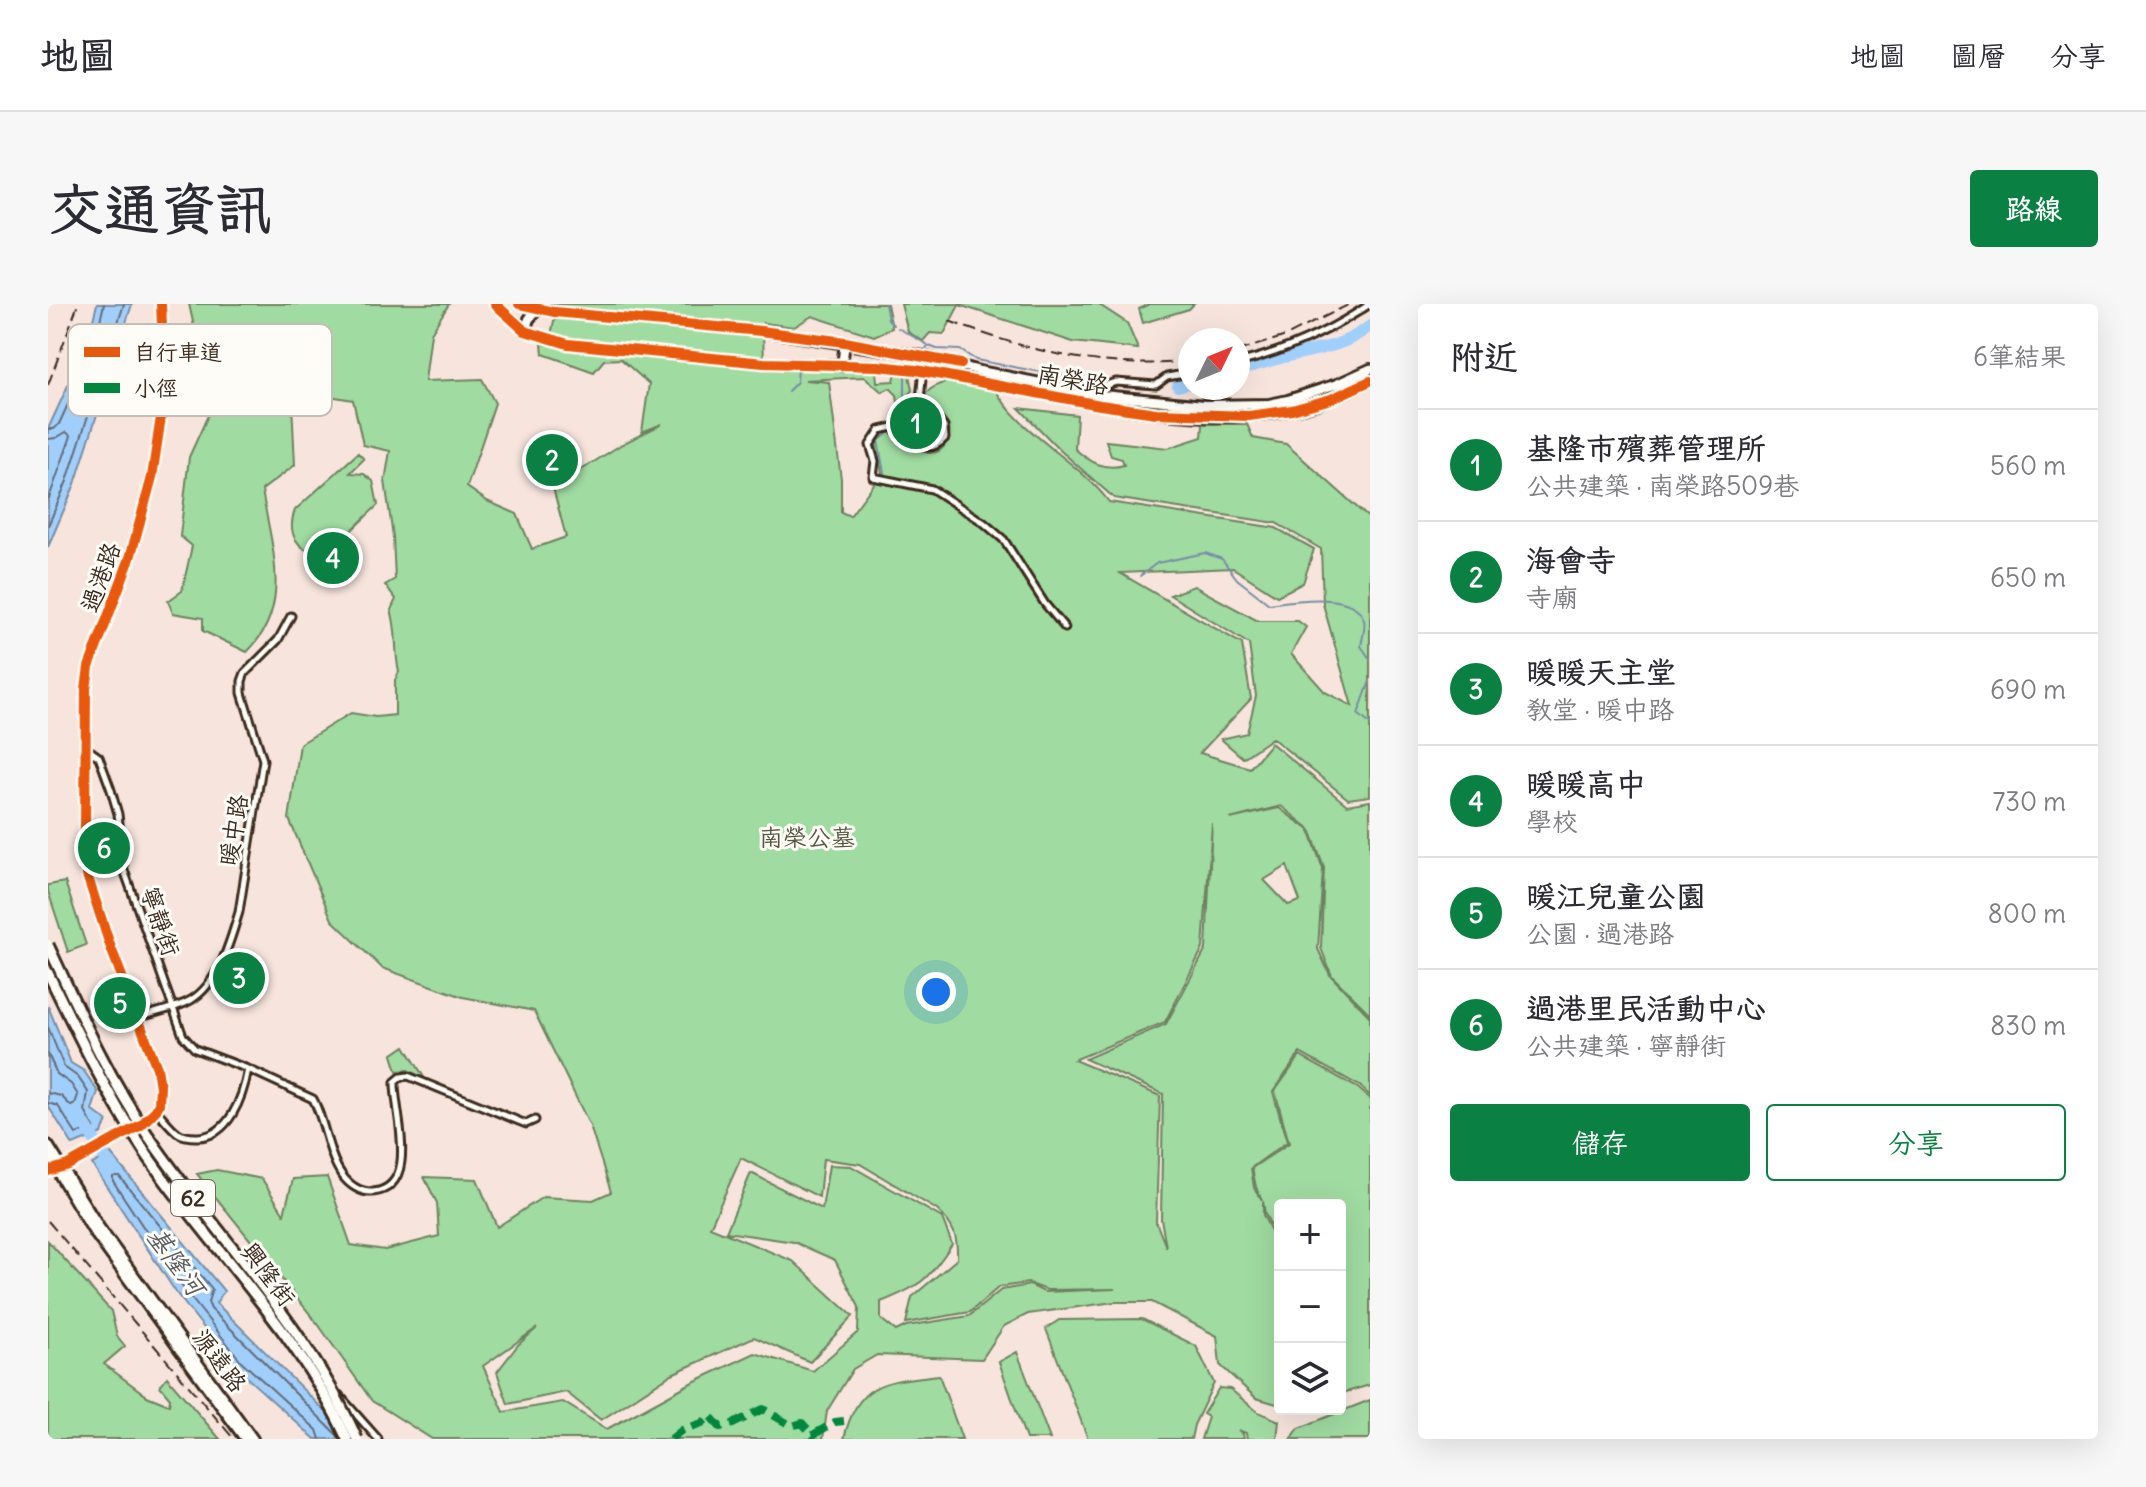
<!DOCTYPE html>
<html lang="zh-TW">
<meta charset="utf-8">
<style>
:root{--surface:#fff;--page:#f7f7f7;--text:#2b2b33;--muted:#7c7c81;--line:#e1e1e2;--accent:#0b8043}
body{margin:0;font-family:Delius,"LXGW WenKai TC",sans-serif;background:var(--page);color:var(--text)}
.controls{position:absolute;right:24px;bottom:24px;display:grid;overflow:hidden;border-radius:8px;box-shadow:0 8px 32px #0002}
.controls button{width:72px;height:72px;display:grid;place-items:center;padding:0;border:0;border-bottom:2px solid var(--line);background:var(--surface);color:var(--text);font:40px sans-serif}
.compass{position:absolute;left:1130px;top:24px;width:72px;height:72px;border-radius:50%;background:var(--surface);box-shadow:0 8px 32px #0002;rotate:47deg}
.you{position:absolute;left:888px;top:688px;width:28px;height:28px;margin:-20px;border:6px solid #fff;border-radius:50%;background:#1a73e8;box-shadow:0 0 0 12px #1a73e833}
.badge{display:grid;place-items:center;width:52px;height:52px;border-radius:50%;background:var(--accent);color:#fff;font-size:26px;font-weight:700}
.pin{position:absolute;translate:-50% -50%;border:4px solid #fff;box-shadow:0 2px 8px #0006}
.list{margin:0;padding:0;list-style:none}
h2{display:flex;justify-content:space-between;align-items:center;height:104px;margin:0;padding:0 32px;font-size:34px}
h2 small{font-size:26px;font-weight:400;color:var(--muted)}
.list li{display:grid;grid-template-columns:52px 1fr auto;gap:24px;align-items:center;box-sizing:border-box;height:112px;padding:0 32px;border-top:2px solid var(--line)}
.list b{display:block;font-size:30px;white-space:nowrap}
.list p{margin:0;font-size:26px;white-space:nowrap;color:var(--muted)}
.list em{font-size:26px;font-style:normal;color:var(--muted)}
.actions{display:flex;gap:16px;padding:24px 32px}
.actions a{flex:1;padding:18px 0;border:2px solid var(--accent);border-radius:8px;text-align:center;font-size:28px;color:var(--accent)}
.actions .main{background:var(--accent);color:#fff}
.icon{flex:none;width:44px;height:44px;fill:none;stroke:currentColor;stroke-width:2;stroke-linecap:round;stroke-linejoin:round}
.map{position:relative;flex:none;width:1322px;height:1135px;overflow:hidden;border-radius:8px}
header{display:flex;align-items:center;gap:48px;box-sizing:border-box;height:112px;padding:0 40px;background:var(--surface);border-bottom:2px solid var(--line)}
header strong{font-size:38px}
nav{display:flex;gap:44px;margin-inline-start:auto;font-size:28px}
.intro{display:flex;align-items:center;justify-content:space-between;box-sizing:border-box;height:192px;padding:0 48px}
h1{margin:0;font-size:56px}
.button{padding:20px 36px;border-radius:8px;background:var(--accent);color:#fff;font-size:28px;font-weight:700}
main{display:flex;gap:48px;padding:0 48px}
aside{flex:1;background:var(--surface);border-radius:8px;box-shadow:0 8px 32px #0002}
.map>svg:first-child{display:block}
.green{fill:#a0dba1;stroke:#6e8260;stroke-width:2;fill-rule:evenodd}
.water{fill:#a1cffc;stroke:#788da3;stroke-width:2}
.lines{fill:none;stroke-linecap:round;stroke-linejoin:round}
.shore{stroke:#646c77;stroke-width:2}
.stream{stroke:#788da3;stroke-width:2}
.river{stroke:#a1cffc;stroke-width:12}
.primary-tunnel{stroke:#d1c0b7;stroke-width:8;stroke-dasharray:8 4;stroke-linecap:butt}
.minor-casing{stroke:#3b2a1e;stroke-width:11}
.tertiary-casing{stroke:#3b2a1e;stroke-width:13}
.primary-casing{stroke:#3b2a1e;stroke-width:14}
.minor{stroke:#fdfcf7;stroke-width:5}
.tertiary{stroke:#fdfcf7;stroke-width:7}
.primary{stroke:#fdfcf7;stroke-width:8}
.rail{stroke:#3b2a1e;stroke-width:2;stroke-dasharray:12 6;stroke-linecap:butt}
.trunk-bridge-casing{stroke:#3b2a1e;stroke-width:15;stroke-linecap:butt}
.trunk-bridge{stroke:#fdfcf7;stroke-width:9}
.quiet{stroke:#00873e;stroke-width:8;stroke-dasharray:16 8;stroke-linecap:butt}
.cycleway-casing{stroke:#fdfcf7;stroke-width:15}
.cycleway{stroke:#e8590c;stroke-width:10}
.labels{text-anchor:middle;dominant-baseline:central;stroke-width:6;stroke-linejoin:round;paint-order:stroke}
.shield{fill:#fdfcf7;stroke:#75695f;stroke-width:2}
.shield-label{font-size:22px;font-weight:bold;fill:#3b2a1e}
.street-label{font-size:24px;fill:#3b2a1e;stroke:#fdfcf7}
.park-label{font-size:24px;fill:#54563f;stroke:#fdfcf7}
.water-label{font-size:26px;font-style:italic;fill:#5a5c61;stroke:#fdfcf7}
.key{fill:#fdfcf7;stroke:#c3bdb6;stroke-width:2}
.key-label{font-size:22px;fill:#3b2a1e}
</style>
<header>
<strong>地圖</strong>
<nav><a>地圖</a><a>圖層</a><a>分享</a></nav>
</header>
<div class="intro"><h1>交通資訊</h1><a class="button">路線</a></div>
<main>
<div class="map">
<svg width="1322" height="1135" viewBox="0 0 1322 1135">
<rect width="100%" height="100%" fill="#f7e5dd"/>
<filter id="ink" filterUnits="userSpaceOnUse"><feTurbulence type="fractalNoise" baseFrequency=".0125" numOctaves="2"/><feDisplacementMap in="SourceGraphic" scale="16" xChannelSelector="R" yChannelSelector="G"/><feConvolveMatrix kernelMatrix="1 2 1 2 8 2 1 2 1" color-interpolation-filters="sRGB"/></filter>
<g filter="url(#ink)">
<path class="green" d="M 141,0 L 401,0 L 383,29 L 377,77 L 434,75 L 447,99 L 419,183 L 439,197 L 469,210 L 484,245 L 518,233 L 505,184 L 574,140 L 614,120 L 594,128 L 601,80 L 573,55 L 556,56 L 546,68 L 495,50 L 494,40 L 530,45 L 529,35 L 503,31 L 509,3 L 499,0 L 839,0 L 844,24 L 826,32 L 764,12 L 746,23 L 715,19 L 716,65 L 828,66 L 829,78 L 846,77 L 848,68 L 861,70 L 864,86 L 851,105 L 849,91 L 842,84 L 834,88 L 817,73 L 757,76 L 781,78 L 793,175 L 793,208 L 802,212 L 834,169 L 828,139 L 841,128 C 858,136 886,165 899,137 C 902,131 903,125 899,119 C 892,108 880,103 877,90 C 899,69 919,79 946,83 C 969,128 1031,157 1061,198 L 1228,224 L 1266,245 L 1255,279 L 1229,292 L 1185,264 L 1072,269 L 1194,340 L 1203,395 L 1152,449 L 1202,464 L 1223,439 L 1299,501 L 1322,497 L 1322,710 L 1284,672 L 1273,644 L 1276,564 L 1262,525 L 1233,502 L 1182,515 L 1231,504 L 1261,526 L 1275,565 L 1270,645 L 1282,671 L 1322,713 L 1322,792 L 1312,782 L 1252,749 L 1225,788 L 1239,838 L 1203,864 L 1206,884 L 1214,896 L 1208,883 L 1204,864 L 1241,839 L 1227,787 L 1252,752 L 1310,784 L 1322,795 L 1322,1081 L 1292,1090 L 1292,901 L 1232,901 L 1232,940 L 1217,910 L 1215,897 L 1215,911 L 1232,945 L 1232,1101 L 1208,1094 L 1172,1061 L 1169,1032 L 1104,998 L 1066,998 L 980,1010 L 956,1022 L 934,1055 L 829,1051 L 805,1065 L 779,1107 L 775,1135 L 384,1135 L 324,1097 L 270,1020 L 149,870 L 169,866 L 214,875 L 236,910 L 245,875 L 279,873 L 303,941 L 337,946 L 391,932 L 389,899 L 376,873 L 429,875 L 449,923 L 495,893 L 545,896 L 563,888 L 542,822 L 486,707 L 415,693 L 334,664 L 284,616 L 241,515 L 252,440 L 303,409 L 328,413 L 347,411 L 347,376 L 351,368 C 346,348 350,326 343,306 L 348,295 L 337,281 L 347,275 L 345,233 L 337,177 L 342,147 L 315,141 L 305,96 L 281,92 L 244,98 L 247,161 L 214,186 C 223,243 246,302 199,348 L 155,327 L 155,314 L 125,309 L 120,297 L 134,287 L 144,242 L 132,232 L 141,153 L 161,109 L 153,54 ZM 1164,519 L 1158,645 L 1118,720 L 1037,755 L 1115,790 L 1113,915 L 1118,943 L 1108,918 L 1112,792 L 1026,756 L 1117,718 L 1155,644 ZM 1239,562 L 1252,597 L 1240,601 L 1216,576 ZM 693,854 L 771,893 L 775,855 L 812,860 L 889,906 C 906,922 910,932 909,955 L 864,993 L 858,1019 L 922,1008 L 951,983 L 980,979 L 999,986 L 1067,985 L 996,988 L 982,981 L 953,986 L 921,1012 L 858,1022 L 848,1027 L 833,1015 L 833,998 C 873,982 880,976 904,940 L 894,914 L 803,862 L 781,861 L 774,905 L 703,869 L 678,928 L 746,938 L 787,956 L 811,1003 L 810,1028 L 765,1067 L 707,1049 L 643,1079 L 559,1125 L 515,1098 L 456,1108 L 435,1062 L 489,1024 L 470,1041 L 449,1068 L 460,1100 L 518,1088 L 553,1116 L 624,1070 L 706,1033 L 762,1058 L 805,1012 L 745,957 L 662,923 Z
M 853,0 L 1050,0 L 1079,19 L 1090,45 L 1025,38 L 911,1 L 896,30 L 882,29 L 875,37 L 860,28 Z
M 1101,0 L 1146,0 L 1141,5 L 1095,19 L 1091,5 Z
M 971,104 L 1029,111 L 1027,145 C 1042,158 1056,167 1076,161 L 1074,155 L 1063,152 L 1058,137 L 1120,144 L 1154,133 L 1155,120 L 1199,120 L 1205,134 L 1238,140 L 1322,215 L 1322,492 L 1300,495 L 1224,434 L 1195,454 L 1173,435 L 1199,429 L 1208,392 L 1201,340 L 1122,291 L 1146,282 L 1210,317 L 1250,317 L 1258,323 L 1243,350 L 1277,388 L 1304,402 L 1275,300 L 1273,245 L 1228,219 L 1066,194 L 1013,147 Z
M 310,149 L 316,155 L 302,169 L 316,170 L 325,177 L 330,201 L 280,249 L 272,252 C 249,245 238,230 247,206 Z
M 17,578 L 38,641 L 20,648 L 0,587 L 0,581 Z
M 72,676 L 86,711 L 66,719 L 61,704 L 65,693 L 70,691 L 65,678 Z
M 357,742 L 377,775 L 360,766 L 349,767 L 344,751 Z
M 0,937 L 63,1007 L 69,1032 L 77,1042 L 56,1060 L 99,1092 L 121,1101 L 122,1094 L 112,1082 L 119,1073 L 172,1135 L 0,1135 Z
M 1094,1015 L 1148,1042 L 1166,1079 L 1146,1121 L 1143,1135 L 1040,1135 L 998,1025 L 1011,1016 Z
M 969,1048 L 1002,1135 L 978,1135 L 951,1058 Z
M 891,1071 L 914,1135 L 796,1135 C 809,1076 839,1077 891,1071 Z
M 1171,1084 L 1182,1085 L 1210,1108 L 1231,1117 L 1229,1135 L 1199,1135 L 1198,1129 L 1190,1126 L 1195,1130 L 1196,1135 L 1153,1135 L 1160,1113 L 1155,1110 Z
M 1322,1096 L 1322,1135 L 1243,1135 L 1251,1124 Z"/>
<path class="water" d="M 49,0 L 84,0 L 27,180 L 0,243 L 0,125 L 39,40 Z
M 0,702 L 23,759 L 36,767 L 50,788 L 44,806 L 59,817 L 54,829 L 25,841 L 0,802 Z
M 63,850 L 176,987 L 168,999 L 305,1135 L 267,1135 L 187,1063 L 129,990 L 44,860 Z"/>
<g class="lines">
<path class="shore" d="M 0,125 L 6,125 L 11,120 L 46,43 L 56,0
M 0,135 L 8,134 L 18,128 L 23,132 L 0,197
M 0,222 L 19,177 L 76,0
M 0,723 L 16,763 L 30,773 L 40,788 L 37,807 L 46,824 L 28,830 L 10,802 L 0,799
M 0,750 L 9,770 L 23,780 L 30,791 L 27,800 L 23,802 L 13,792 L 0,789
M 272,1135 L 269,1126 L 193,1057 L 136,985 L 65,877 L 65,872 L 71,872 L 164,985 L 160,998 L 163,1005 L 291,1133"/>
<path class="stream" d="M 837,0 L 840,15 L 845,21
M 850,24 L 880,41
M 874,48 L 881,42 L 889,45 L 912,46 L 928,56 L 1041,77
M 740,87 L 749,78 L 750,64
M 852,106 L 857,92 L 857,69
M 836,169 L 830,136 L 842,128
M 1092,272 L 1109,259 L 1157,249 L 1174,255 L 1189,275 L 1221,300 C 1244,297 1308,286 1316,316 C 1318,323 1314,335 1313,342 L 1322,355
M 1322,377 L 1310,410 L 1322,420"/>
<path class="river" d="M 1190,66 C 1208,61 1227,55 1245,51 C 1276,44 1296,42 1322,22
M 1130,82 L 1142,79
M 37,820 L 64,866"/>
<path class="primary-tunnel" d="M 506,8 L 713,27
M 520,40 L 716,59"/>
<defs>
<path id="minor" d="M 876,52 L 872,97 L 896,123 L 897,134 C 877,156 863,132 845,123 L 832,126 L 822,141 L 827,157 L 825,173 L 884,185 L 935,218 L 956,236 L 997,300 L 1017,324
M 1190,59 C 1238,47 1281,28 1322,0
M 1054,92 L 1055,82 L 1068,78 L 1108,81 L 1119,73 L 1142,69
M 37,443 L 51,453 L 63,486 L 70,510 L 76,566 L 135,732 L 147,745 L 200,765
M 90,714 C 106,708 128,705 143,696 C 171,679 182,638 191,608 L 215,456 L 194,389 L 194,377 L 197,369 L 230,336 L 243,312
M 108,806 C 115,813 122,823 130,829 C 135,832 142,833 148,833 C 181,834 195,793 200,765 L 265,795 C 277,817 280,852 294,871 C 301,881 313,889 325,888 C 373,883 346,808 347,778 L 353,773 L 360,772 L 478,820 L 487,816
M 86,825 L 144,899
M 150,907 L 239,1023
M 291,1091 L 330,1135"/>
<path id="tertiary" d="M 0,867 L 20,861 L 93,821 L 108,806 L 111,800 L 112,783 L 109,764 L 63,644 L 39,571 L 37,525 L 38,385 L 41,363 L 82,254 L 104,173 L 117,86 L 113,0"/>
<path id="primary" d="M 447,0 L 477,27 L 520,40
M 471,0 L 506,8
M 477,27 L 481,15 L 489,6
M 713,27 L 876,52 L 932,67 L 1054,91 L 1157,101 L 1221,100 L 1240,96 L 1289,80 L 1322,65
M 716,59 C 767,61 818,59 868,66 C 995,83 1146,139 1272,99 C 1289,93 1306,85 1322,77
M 794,62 L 797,38
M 0,841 L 51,923 L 205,1135
M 0,852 L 45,927 L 197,1135"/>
</defs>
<use href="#minor" class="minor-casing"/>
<use href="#tertiary" class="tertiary-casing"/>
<use href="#primary" class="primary-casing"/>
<use href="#minor" class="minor"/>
<use href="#tertiary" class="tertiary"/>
<use href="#primary" class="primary"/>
<path class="rail" d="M 901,17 C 980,47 1057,67 1142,57
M 1190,47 L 1238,32 L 1302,0
M 0,81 L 30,0
M 0,917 L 186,1135"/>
<defs>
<path id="trunk-bridge" d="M 0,641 C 30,705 59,771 99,830 C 169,933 258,1020 309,1135
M 0,669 C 34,739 67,808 113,871 C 177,959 254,1035 299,1135"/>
</defs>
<use href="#trunk-bridge" class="trunk-bridge-casing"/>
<use href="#trunk-bridge" class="trunk-bridge"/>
<path class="quiet" d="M 623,1135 L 634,1126 L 654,1119 L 662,1112 L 672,1123 L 685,1120 L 715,1105 L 744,1122 L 754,1119 L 765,1131 L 787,1118 L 796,1117"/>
<defs>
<path id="cycleway" d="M 447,0 L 477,27 L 520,40 L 716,59 L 830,62 L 868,66 L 1052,101 L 1108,109 L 1201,112 L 1244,106 L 1283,95 L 1322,77
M 471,0 L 506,8 L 713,27 L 797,38 L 913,60
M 0,867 L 20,861 L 93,821 L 108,806 L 111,800 L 112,783 L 109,764 L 63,644 L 39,571 L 37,525 L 38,385 L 41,363 L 82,254 L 104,173 L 117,86 L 113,0"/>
</defs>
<use href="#cycleway" class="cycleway-casing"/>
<use href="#cycleway" class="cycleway"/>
</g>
</g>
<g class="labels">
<rect class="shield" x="123" y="876" width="44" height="36" rx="6"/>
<g class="shield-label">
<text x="145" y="894">62</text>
</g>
<g class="street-label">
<text transform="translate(1025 75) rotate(10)">南榮路</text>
<text transform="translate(52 273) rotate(-70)">過港路</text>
<text transform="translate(185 526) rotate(-81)">暖中路</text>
<text transform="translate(113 617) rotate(71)">寧靜街</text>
<text transform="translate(221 970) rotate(53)">興隆街</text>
<text transform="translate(172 1056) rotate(53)">源遠路</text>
</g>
<g class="park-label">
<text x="759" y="533">南榮公墓</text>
</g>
<g class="water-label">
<text transform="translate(128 957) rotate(54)">基隆河</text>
</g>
</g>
<rect x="20" y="20" width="264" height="92" rx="12" class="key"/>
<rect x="36" y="43" width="36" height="10" fill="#e8590c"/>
<rect x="36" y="79" width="36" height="10" fill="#00873e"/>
<g class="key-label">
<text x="86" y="56">自行車道</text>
<text x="86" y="92">小徑</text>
</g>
</svg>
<div class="controls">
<button>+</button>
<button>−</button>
<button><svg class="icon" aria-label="layers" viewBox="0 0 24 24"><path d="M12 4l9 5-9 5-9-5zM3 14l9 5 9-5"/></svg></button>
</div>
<svg class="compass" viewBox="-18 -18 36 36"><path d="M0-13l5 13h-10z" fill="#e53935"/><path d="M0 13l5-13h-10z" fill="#7c7c81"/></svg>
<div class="you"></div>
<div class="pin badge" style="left:868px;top:119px">1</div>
<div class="pin badge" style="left:504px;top:156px">2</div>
<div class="pin badge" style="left:191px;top:674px">3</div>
<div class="pin badge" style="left:285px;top:254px">4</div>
<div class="pin badge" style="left:72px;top:699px">5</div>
<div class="pin badge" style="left:56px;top:544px">6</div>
</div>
<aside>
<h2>附近<small>6筆結果</small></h2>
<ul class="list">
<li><span class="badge">1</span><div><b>基隆市殯葬管理所</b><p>公共建築 · 南榮路509巷</p></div><em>560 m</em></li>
<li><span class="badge">2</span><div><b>海會寺</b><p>寺廟</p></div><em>650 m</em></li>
<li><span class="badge">3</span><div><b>暖暖天主堂</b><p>教堂 · 暖中路</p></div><em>690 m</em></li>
<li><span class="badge">4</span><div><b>暖暖高中</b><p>學校</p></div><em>730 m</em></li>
<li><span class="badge">5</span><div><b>暖江兒童公園</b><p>公園 · 過港路</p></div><em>800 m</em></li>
<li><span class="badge">6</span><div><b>過港里民活動中心</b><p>公共建築 · 寧靜街</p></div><em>830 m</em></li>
</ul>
<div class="actions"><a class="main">儲存</a><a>分享</a></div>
</aside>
</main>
